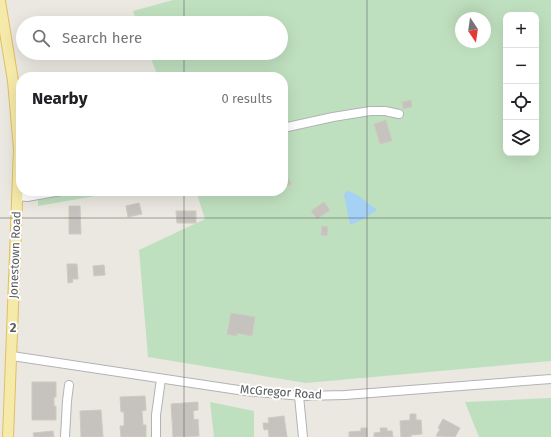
<!DOCTYPE html>
<meta charset="utf-8">
<style>
:root{--surface:#fff;--page:#f6f6f6;--text:#202124;--muted:#757577;--line:#e0e0e0}
body{margin:0;font-family:"Fira Sans",sans-serif;background:var(--page);color:var(--text)}
.controls{position:absolute;right:12px;top:12px;display:grid;overflow:hidden;border-radius:8px;box-shadow:0 4px 16px #0002}
.controls button{width:36px;height:36px;display:grid;place-items:center;padding:0;border:0;border-bottom:1px solid var(--line);background:var(--surface);color:var(--text);font:20px sans-serif}
.compass{position:absolute;left:455px;top:12px;width:36px;height:36px;border-radius:50%;background:var(--surface);box-shadow:0 4px 16px #0002;rotate:167deg}
.list{margin:0;padding:0;list-style:none}
h2{display:flex;justify-content:space-between;align-items:center;height:52px;margin:0;padding:0 16px;font-size:17px}
h2 small{font-size:13px;font-weight:400;color:var(--muted)}
.icon{flex:none;width:22px;height:22px;fill:none;stroke:currentColor;stroke-width:2;stroke-linecap:round;stroke-linejoin:round}
.map{position:relative;flex:none;width:551px;height:437px;overflow:hidden}
.search{position:absolute;background:var(--surface);box-shadow:0 4px 16px #0002;left:16px;top:16px;width:272px;height:44px;display:flex;align-items:center;gap:10px;box-sizing:border-box;padding:0 14px;border-radius:22px;color:var(--muted);font-size:15px}
.panel{position:absolute;background:var(--surface);box-shadow:0 4px 16px #0002;left:16px;top:72px;width:272px;height:124px;border-radius:16px}
.map>svg:first-child{display:block}
.green{fill:#bfe0bf;fill-rule:evenodd}
.water{fill:#a5d1f5}
.building{fill:#c6c3be;stroke:#cecabf}
.lines{fill:none;stroke-linecap:round;stroke-linejoin:round}
.minor-casing{stroke:#b1b3b7;stroke-width:10}
.major-casing{stroke:#e1bf62;stroke-width:12}
.minor{stroke:#fff;stroke-width:8}
.major{stroke:#f6eaaa;stroke-width:10}
.grid{fill:none;stroke:#595c60;stroke-width:1;stroke-opacity:0.55}
.labels{text-anchor:middle;dominant-baseline:central;stroke-width:4;stroke-linejoin:round;paint-order:stroke}
.street-label{font-size:12px;fill:#595c60;stroke:#fff}
.grid-label{font-size:13px;text-anchor:middle;font-weight:bold;fill:#595c60;stroke:#fff;stroke-width:4;stroke-linejoin:round;paint-order:stroke}
</style>
<div class="map">
<svg width="551" height="437" viewBox="0 0 551 437">
<rect width="100%" height="100%" fill="#eae8e0"/>
<path class="green" d="M 173,0 L 551,0 L 551,361 L 306,383 L 148,357 L 139,250 L 205,219 L 196,191 L 283,191 L 283,77 L 158,77 L 149,53 L 281,53 L 281,23 L 137,23 L 133,11 ZM 506,15 L 536,15 L 536,153 L 506,153 ZM 461,18 L 485,18 L 485,42 L 461,42 Z
M 38,191 L 124,191 L 38,206 Z
M 551,398 L 551,437 L 479,437 L 465,402 Z
M 210,402 L 254,411 L 254,437 L 214,437 Z"/>
<path class="water" d="M 349,191 L 359,196 L 377,210 L 362,220 L 350,225 L 344,195 L 345,192 Z"/>
<path class="building" d="M 411,100 L 412,107 L 403,109 L 402,102 Z
M 386,120 L 392,141 L 380,144 L 374,124 Z
M 283,172 L 285,172 L 291,184 L 283,187 Z
M 324,202 L 330,210 L 317,219 L 311,211 Z
M 139,203 L 142,214 L 128,217 L 126,206 Z
M 69,206 L 80,206 L 81,234 L 69,234 Z
M 176,211 L 196,211 L 196,223 L 177,223 Z
M 322,226 L 328,227 L 327,236 L 321,235 Z
M 67,264 L 77,264 L 78,279 L 72,279 L 73,282 L 68,283 Z
M 104,265 L 105,275 L 94,276 L 93,266 Z
M 231,313 L 255,317 L 252,336 L 237,333 L 237,336 L 227,334 Z
M 32,382 L 56,382 L 56,397 L 54,397 L 54,406 L 56,406 L 56,420 L 32,420 Z
M 145,396 L 146,410 L 142,411 L 143,425 L 146,425 L 146,437 L 121,437 L 120,426 L 124,426 L 124,412 L 121,412 L 120,397 Z
M 198,402 L 198,410 L 193,411 L 194,420 L 198,419 L 199,436 L 173,437 L 171,404 Z
M 101,410 L 103,437 L 81,437 L 80,411 Z
M 410,414 L 416,414 L 416,420 L 421,420 L 422,434 L 411,435 L 411,437 L 401,437 L 400,421 L 410,420 Z
M 284,416 L 287,437 L 269,437 L 268,429 L 264,430 L 263,423 L 269,423 L 268,418 Z
M 443,419 L 460,428 L 455,437 L 436,436 L 440,429 L 438,428 Z
M 361,428 L 367,428 L 367,437 L 349,437 L 349,432 L 361,431 Z
M 380,428 L 387,428 L 387,431 L 392,431 L 393,437 L 374,437 L 374,433 L 381,432 Z
M 53,431 L 54,437 L 34,437 L 33,433 Z"/>
<g class="lines">
<defs>
<path id="minor" d="M 283,128 L 333,117 L 370,111 L 385,111 L 399,114
M 17,196 L 27,197 L 61,191
M 12,356 L 245,391 L 302,396 L 345,395 L 551,379
M 299,396 L 303,437
M 65,437 L 67,401 L 69,385
M 156,437 L 156,415 L 161,379"/>
<path id="major" d="M 0,1 L 13,81 L 19,149 L 8,437"/>
</defs>
<use href="#minor" class="minor-casing"/>
<use href="#major" class="major-casing"/>
<use href="#minor" class="minor"/>
<use href="#major" class="major"/>
</g>
<path class="grid" d="M 184,0 L 184,23M 367,0 L 367,437M 184,53 L 184,77M 184,191 L 184,437M 0,218 L 551,218"/>
<g class="labels">
<g class="street-label">
<text transform="translate(15 255) rotate(-88)">Jonestown Road</text>
<text transform="translate(281 392) rotate(4)">McGregor Road</text>
</g>
</g>
<g class="grid-label">
<text x="13" y="332">2</text>
</g>
</svg>
<div class="controls">
<button>+</button>
<button>−</button>
<button><svg class="icon" aria-label="locate" viewBox="0 0 24 24"><circle cx="12" cy="12" r="6"/><path d="M12 2v4M12 18v4M2 12h4M18 12h4"/></svg></button>
<button><svg class="icon" aria-label="layers" viewBox="0 0 24 24"><path d="M12 4l9 5-9 5-9-5zM3 14l9 5 9-5"/></svg></button>
</div>
<svg class="compass" viewBox="-18 -18 36 36"><path d="M0-13l5 13h-10z" fill="#e53935"/><path d="M0 13l5-13h-10z" fill="#757577"/></svg>
<div class="search"><svg class="icon" aria-label="search" viewBox="0 0 24 24"><circle cx="10" cy="10" r="6"/><path d="M15 15l6 6"/></svg>Search here</div>
<section class="panel">
<h2>Nearby<small>0 results</small></h2>
<ul class="list">
</ul>
</section>
</div>
